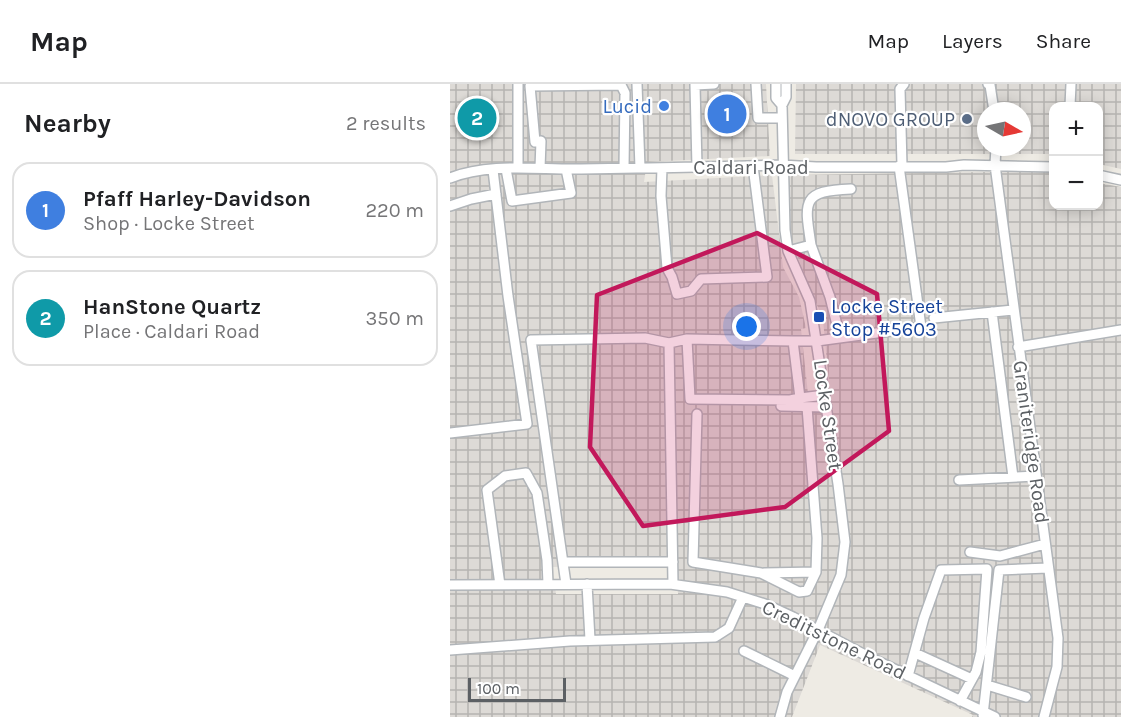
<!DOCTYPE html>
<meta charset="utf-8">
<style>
:root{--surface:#fff;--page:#f2f2f2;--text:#202124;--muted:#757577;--line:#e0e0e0;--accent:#e83033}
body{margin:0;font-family:Karla,sans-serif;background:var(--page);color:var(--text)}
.controls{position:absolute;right:18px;top:18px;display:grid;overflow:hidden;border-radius:12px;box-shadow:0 3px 15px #0003}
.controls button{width:54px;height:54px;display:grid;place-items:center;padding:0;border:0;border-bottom:2px solid var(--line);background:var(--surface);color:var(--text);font:30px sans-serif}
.compass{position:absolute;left:527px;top:18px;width:54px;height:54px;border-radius:50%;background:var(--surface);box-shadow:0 3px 15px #0003;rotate:99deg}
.scale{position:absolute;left:18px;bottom:15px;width:98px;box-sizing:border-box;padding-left:6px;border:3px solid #5c6064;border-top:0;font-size:16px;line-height:21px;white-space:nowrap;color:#5c6064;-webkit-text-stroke:4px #fff;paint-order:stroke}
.you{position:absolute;left:297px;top:243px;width:21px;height:21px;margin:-15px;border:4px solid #fff;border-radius:50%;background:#1a73e8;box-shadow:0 0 0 9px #1a73e833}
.badge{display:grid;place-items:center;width:39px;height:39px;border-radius:50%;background:var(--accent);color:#fff;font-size:20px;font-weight:700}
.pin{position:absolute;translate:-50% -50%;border:3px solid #fff;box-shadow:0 2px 6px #0006}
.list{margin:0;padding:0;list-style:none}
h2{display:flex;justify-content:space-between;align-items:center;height:78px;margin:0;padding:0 24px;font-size:26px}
h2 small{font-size:20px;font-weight:400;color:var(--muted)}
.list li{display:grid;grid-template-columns:39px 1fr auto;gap:18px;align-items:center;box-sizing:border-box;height:96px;margin:0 12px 12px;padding:0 12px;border:2px solid var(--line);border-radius:18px}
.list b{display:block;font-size:22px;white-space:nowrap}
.list p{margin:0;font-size:20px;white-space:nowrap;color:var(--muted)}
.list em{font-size:20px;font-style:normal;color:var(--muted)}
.map{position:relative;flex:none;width:671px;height:633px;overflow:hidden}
header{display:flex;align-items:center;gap:36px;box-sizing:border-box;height:84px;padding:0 30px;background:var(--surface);border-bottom:2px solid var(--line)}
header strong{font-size:28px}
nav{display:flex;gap:33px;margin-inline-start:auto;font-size:21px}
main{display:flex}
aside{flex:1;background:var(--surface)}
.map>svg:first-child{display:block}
.industrial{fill:url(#industrial-grid);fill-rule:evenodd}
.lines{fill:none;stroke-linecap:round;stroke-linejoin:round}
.minor-casing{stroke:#b1b5b9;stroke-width:12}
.minor{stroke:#fff;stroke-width:9}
.marked{fill:#c2185b;fill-opacity:0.2;stroke:#c2185b;stroke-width:4.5;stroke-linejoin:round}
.shop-dot{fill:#3f7fe0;stroke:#fff;stroke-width:2}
.service-dot{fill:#5c6f8a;stroke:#fff;stroke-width:2}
.transit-dot{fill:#1a4fb4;stroke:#fff;stroke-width:2}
.labels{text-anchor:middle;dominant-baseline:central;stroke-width:4.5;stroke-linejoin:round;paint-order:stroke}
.shop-label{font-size:20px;fill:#366cbe;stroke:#fff;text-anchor:end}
.service-label{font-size:20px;fill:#4e5e75;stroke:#fff;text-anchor:end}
.street-label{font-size:20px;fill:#5c6064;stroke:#fff}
.transit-label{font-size:20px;fill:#164399;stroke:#fff;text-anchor:start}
</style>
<header>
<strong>Map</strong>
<nav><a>Map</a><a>Layers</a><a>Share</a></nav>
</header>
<main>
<aside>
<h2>Nearby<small>2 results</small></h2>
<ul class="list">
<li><span class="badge" style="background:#3f7fe0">1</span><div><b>Pfaff Harley-Davidson</b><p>Shop · Locke Street</p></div><em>220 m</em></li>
<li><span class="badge" style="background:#0f9aa8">2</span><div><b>HanStone Quartz</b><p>Place · Caldari Road</p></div><em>350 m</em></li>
</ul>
</aside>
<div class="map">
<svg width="671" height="633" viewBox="0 0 671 633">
<defs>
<pattern id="industrial-grid" width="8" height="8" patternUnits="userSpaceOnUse" patternTransform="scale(1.5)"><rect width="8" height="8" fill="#dddad6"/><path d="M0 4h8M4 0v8" fill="none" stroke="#b6b4b1"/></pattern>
</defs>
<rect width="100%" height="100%" fill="#eeebe4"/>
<path class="industrial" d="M 0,0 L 316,0 L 320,72 L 197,78 L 194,98 L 322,91 L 333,183 L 349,213 L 356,244 L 351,245 L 359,319 L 381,319 L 373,236 L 342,159 L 338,105 L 340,91 L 598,87 L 603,88 L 604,122 L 648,122 L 649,99 L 671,103 L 671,633 L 522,633 L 523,631 L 370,561 L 342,633 L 0,633 ZM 228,481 L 228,510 L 106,510 L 102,483 Z
M 346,0 L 671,0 L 671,85 L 649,80 L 648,22 L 604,22 L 603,70 L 345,70 ZM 536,27 L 572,27 L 572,63 L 536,63 Z"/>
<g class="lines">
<defs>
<path id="minor" d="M 187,0 L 190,84
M 306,0 L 308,34 L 332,34
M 326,0 L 326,14 L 332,21
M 538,0 L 540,1 L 544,27
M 620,22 L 621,0
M 546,63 L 545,81 L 608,554 L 607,583 L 594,633
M 452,82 L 450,5 L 454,0
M 247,83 L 245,1 L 264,0
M 68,84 L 68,0
M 90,84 L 91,57 L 85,58 L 80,2 L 171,1 L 175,9 L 174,84
M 212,84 L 211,112 L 217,184 L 222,193 L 227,210 L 241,207 L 251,195 L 317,193 L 303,82
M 56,85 L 62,117 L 121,109 L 116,85
M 648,91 L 671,96
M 0,94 C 40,78 89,86 131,85 C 198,84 265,83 332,81 L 366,83 L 496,83 L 514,81 L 604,83
M 0,122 L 21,115 L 46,110
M 361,161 L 380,213 L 387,241
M 338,167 L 361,161 C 354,116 352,107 401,105
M 542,228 L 563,393
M 484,234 L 563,226
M 237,255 L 240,315 L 340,316 L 350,314
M 219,259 L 237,255 L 343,257
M 568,263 L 671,246
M 375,311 L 350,314 L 343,257 L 367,257 L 471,243 L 449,82
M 331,322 L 377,323
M 247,330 L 243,478 L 311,489 L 349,508 L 357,507 L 366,488 L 367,454 L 357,323
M 0,349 L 77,340 L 58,212 L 43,86
M 509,396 L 586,392
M 520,468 L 550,472 L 595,460
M 113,478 L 223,478
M 314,489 L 366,488
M 116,500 L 81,256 L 195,254 L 219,259 L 223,500
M 137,500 L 140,556
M 0,501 L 220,500 L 277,508 L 315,520 L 343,533 L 419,573 L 545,633
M 50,501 L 37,406 L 55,392 L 76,389 L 87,409 L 97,476 L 98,500
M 0,566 L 120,557 L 265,553 L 279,544 L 293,513
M 294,567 L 345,592
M 465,569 L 522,595
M 458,592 L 474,534 L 491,486 L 537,485 L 531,568 L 526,588 L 510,617
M 537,601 L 576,613
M 533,631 L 549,486 L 598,484
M 330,633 L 337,608 L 368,546 L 391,491 L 395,458 L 388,400 L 360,217 L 338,167 L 335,146 L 332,21 L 336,13 L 336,0"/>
</defs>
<use href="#minor" class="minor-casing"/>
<use href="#minor" class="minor"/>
</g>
<path class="marked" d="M 307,149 L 427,210 L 439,347 L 335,423 L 193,442 L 140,363 L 147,211 Z"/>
<circle class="shop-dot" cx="214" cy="22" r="6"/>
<circle class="service-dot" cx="517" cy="35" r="6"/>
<rect class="transit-dot" x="363" y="227" width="12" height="12" rx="3"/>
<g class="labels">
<g class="shop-label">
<text x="202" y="22">Lucid</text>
</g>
<g class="service-label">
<text x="505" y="35">dNOVO GROUP</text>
</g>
<g class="street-label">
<text x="301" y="83">Caldari Road</text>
<text transform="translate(378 331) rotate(82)">Locke Street</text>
<text transform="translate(581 358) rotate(82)">Graniteridge Road</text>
<text transform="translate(384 556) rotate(26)">Creditstone Road</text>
</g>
<g class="transit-label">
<text x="381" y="222">Locke Street<tspan x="381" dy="23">Stop #5603</tspan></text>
</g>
</g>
</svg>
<div class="controls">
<button>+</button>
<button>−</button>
</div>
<svg class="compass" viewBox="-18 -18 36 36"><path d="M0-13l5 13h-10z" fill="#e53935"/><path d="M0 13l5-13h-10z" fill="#757577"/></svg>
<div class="scale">100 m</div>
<div class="you"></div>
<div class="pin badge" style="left:277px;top:30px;background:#3f7fe0">1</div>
<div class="pin badge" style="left:27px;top:34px;background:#0f9aa8">2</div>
</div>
</main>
